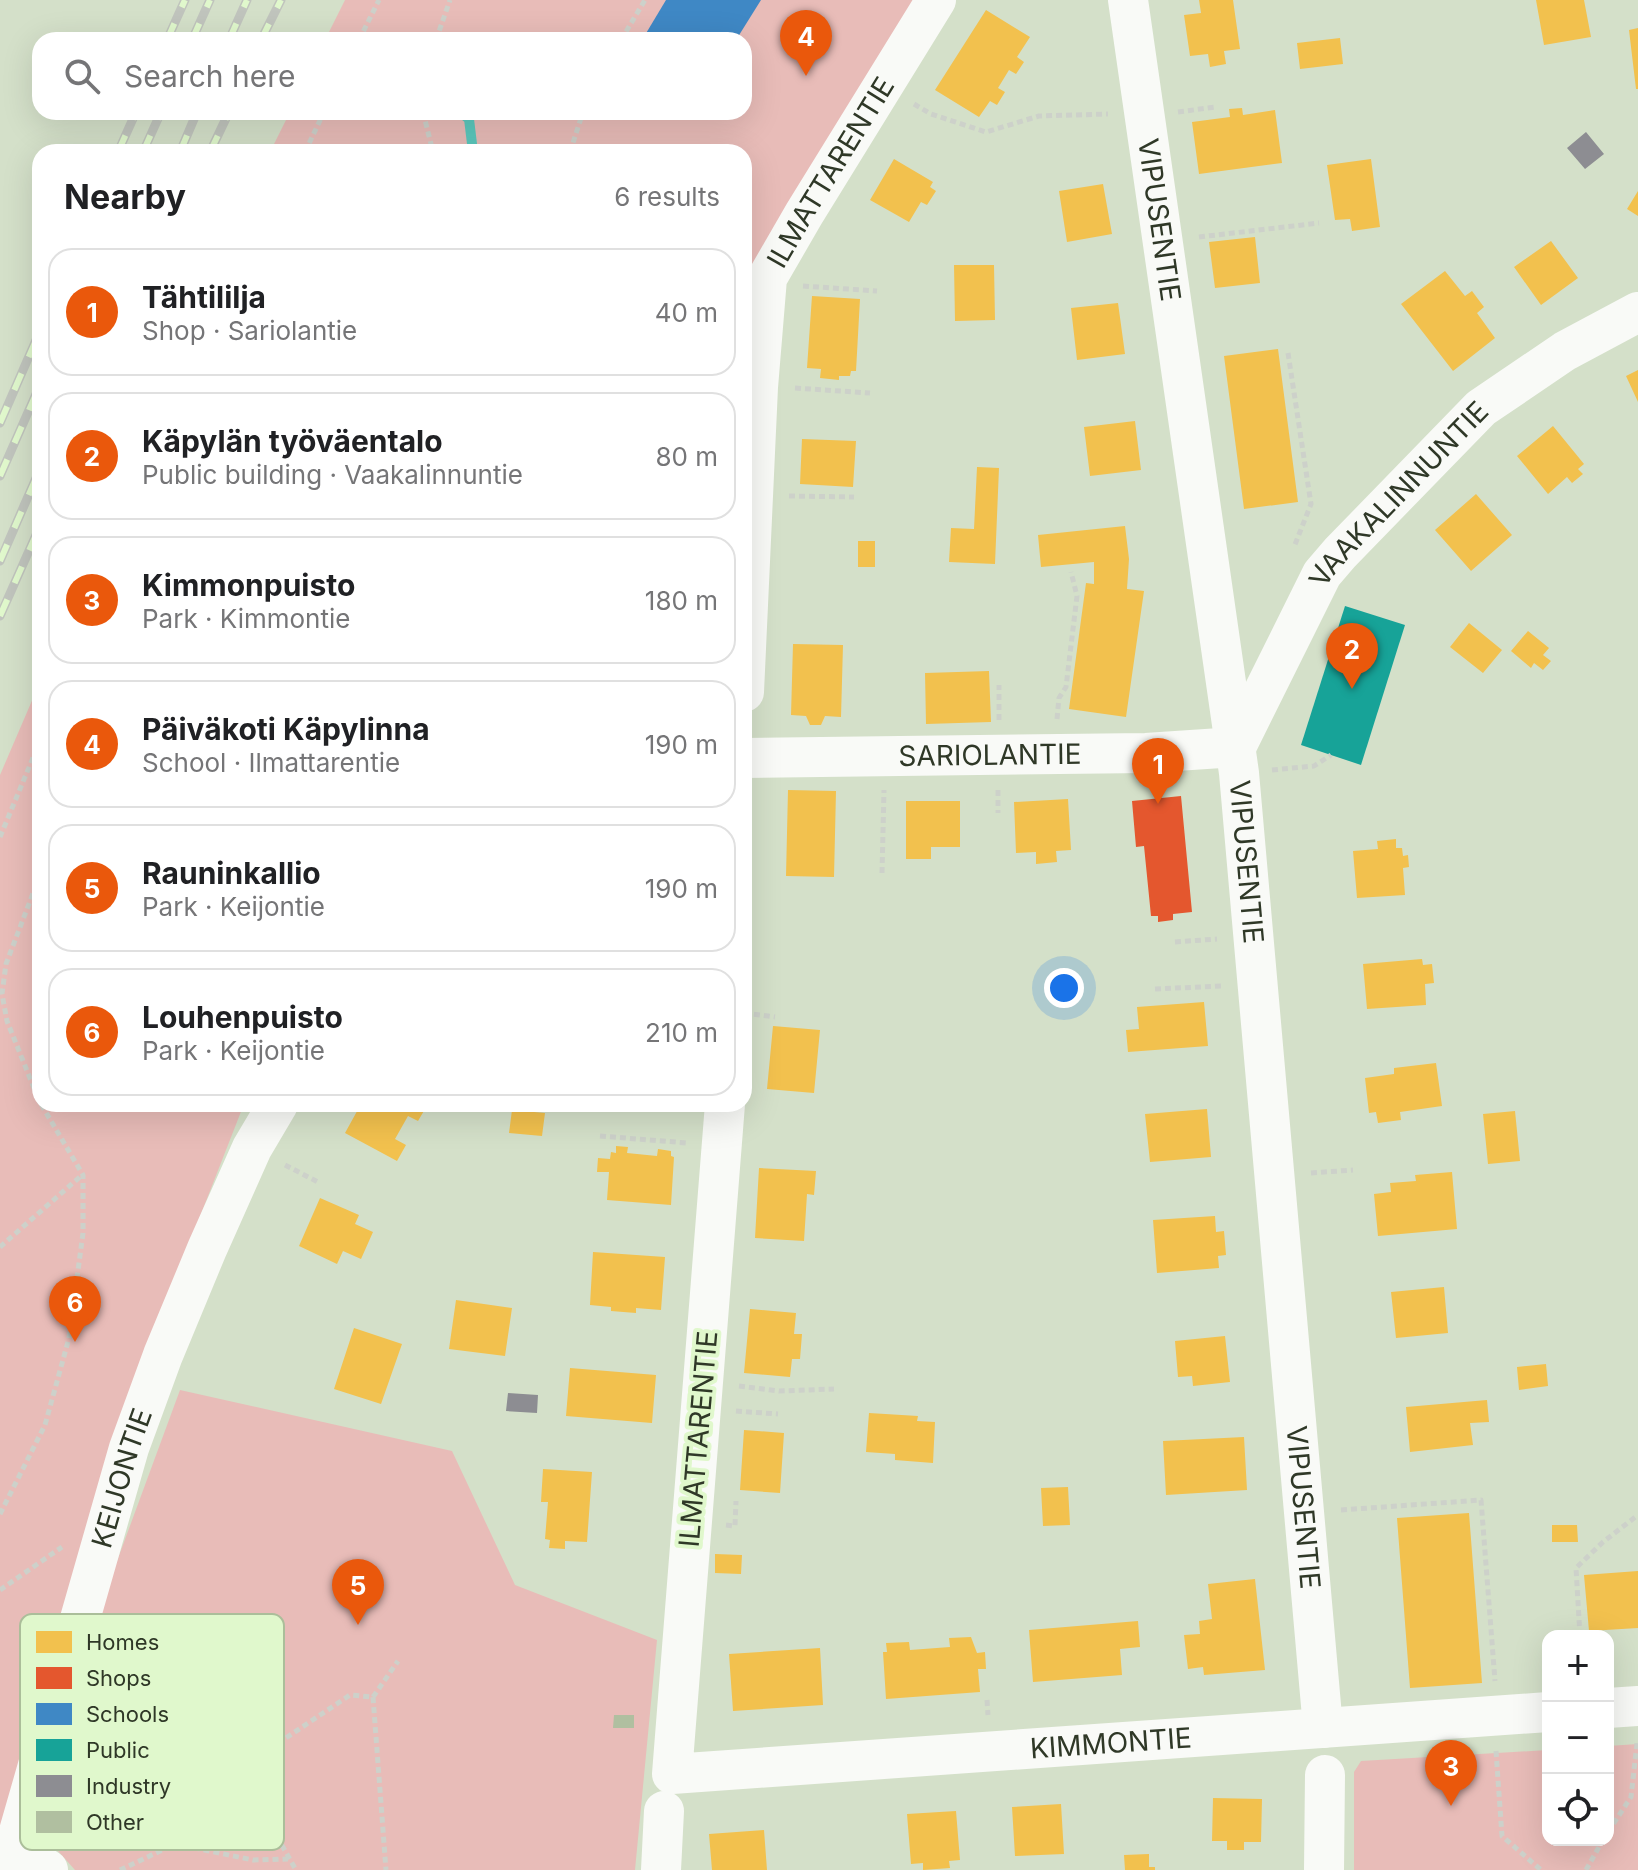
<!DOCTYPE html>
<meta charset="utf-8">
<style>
:root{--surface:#fff;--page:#f6f6f6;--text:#202124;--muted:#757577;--line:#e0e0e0;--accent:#ea580c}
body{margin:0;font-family:Inter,sans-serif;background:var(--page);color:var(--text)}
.controls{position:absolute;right:24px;bottom:24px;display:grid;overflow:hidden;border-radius:16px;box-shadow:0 8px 32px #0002}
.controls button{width:72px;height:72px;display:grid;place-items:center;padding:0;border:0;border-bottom:2px solid var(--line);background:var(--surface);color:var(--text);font:40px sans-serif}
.you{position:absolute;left:1064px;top:988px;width:28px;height:28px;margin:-20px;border:6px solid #fff;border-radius:50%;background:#1a73e8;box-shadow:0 0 0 12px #1a73e833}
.badge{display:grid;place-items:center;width:52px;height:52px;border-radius:50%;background:var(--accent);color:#fff;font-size:26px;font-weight:700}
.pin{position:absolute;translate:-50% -66px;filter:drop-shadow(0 2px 4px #0008)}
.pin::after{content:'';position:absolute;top:42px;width:28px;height:24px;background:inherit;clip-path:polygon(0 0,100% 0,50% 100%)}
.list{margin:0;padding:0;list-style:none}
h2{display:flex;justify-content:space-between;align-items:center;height:104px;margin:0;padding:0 32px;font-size:34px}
h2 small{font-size:26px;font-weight:400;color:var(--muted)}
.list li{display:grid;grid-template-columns:52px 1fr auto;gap:24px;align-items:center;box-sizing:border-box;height:128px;margin:0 16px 16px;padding:0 16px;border:2px solid var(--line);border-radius:24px}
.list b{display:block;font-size:30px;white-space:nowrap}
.list p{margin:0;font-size:26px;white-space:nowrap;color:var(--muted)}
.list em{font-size:26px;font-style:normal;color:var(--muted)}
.icon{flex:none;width:44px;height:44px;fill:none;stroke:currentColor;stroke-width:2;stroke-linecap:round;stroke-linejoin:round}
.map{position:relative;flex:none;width:1638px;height:1870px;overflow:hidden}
.search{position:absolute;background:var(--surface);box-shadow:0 8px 32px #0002;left:32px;top:32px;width:720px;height:88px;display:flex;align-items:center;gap:20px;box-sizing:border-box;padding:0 28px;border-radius:24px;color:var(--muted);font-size:30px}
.panel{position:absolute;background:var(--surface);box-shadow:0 8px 32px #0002;left:32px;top:144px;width:720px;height:968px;border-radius:24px}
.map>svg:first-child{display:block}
.green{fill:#e8bcb8}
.homes{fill:#f2c14e}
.shops{fill:#e4572e}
.schools{fill:#3f88c5}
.public{fill:#17a398}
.industry{fill:#8d8d92}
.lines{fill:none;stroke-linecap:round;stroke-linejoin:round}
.stream{stroke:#5cc8bd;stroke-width:10}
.building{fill:#b0bfa0}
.path{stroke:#cdd1ca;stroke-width:5;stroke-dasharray:6 4;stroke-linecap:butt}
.street{stroke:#f9faf7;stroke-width:40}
.rail-casing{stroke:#c0c4bd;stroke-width:9}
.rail{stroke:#e0f8cc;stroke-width:6;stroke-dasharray:18;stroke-linecap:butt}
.labels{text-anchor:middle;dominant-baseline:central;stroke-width:8;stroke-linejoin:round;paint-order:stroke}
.street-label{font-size:28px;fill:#2f3827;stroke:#e0f8cc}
.key{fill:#e0f8cc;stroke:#abbe9a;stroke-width:2}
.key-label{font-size:22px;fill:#2f3827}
</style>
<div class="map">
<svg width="1638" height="1870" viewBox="0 0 1638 1870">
<rect width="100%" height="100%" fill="#d4e0c9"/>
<path class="green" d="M 345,0 L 915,0 L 784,213 L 744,473 L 744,152 L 270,152 L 290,112 L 744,112 L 744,40 L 325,40 Z
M 40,682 L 40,1104 L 244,1104 L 113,1439 L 0,1854 L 0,775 Z
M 180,1390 L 452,1451 L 515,1585 L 657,1640 L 635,1870 L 75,1870 L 42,1833 L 99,1610 Z
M 1638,1744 L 1638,1870 L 1354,1870 L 1354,1772 L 1361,1761 L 1548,1750 L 1548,1840 L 1608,1840 L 1608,1746 Z"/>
<path class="homes" d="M 1199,0 L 1233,0 L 1240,49 L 1224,51 L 1226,64 L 1210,67 L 1208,54 L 1190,56 L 1184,15 L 1201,13 Z
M 1536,0 L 1584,0 L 1591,37 L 1544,45 Z
M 986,10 L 1030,37 L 1017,57 L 1024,62 L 1016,74 L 1009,70 L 998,88 L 1005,92 L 997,105 L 990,101 L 979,117 L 935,90 Z
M 1638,28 L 1638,89 L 1636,89 L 1629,30 Z
M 1340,38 L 1343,64 L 1300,69 L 1297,43 Z
M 1242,108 L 1243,115 L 1275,110 L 1282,163 L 1199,174 L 1192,122 L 1230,117 L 1229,109 Z
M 894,159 L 933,182 L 930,187 L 936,191 L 927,205 L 921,202 L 909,222 L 870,200 Z
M 1371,159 L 1380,227 L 1352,231 L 1350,219 L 1335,220 L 1327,165 Z
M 1103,184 L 1112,234 L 1067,242 L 1059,191 Z
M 1638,191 L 1638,216 L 1627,209 Z
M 1255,237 L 1260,283 L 1215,288 L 1209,242 Z
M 1551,241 L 1578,278 L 1541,305 L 1514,267 Z
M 954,265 L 994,265 L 995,320 L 955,321 Z
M 1445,271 L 1465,296 L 1472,291 L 1484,307 L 1477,313 L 1495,338 L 1453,371 L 1401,304 Z
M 812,296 L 860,299 L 856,371 L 851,371 L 850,376 L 839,376 L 839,380 L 820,378 L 821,369 L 807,368 Z
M 1118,303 L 1125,354 L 1077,360 L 1071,308 Z
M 1278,349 L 1298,502 L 1244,509 L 1224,356 Z
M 1638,370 L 1638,402 L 1626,376 Z
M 1135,421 L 1141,470 L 1090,476 L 1084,427 Z
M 1553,426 L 1584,464 L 1578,469 L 1583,474 L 1572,483 L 1567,477 L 1548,494 L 1517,456 Z
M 802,439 L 856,441 L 853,487 L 800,484 Z
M 977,467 L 999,468 L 995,564 L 949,562 L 951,528 L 974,529 Z
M 1476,494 L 1512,535 L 1471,571 L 1435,530 Z
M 1125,526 L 1129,559 L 1127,589 L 1144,591 L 1126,717 L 1069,709 L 1086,583 L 1094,584 L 1094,562 L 1041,567 L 1038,535 Z
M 858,541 L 875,541 L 875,567 L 858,567 Z
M 1469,623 L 1502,650 L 1483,673 L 1450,647 Z
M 1528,631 L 1549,648 L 1543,655 L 1551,661 L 1543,670 L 1534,663 L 1531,668 L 1511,651 Z
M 793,644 L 843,645 L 841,717 L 825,716 L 821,725 L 810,725 L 806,716 L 791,715 Z
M 989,671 L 991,722 L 926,724 L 925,673 Z
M 788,790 L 836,791 L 834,877 L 786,876 Z
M 1068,799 L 1071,850 L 1056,851 L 1057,862 L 1036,864 L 1036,852 L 1016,853 L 1014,802 Z
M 906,801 L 960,801 L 960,847 L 931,847 L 931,859 L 906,859 Z
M 1396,839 L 1396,848 L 1402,848 L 1403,856 L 1408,855 L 1409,867 L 1403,868 L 1405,895 L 1357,898 L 1353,851 L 1378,849 L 1377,841 Z
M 1422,959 L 1423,965 L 1432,964 L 1434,983 L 1425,984 L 1426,1005 L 1367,1009 L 1363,964 Z
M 1204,1002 L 1208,1046 L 1128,1052 L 1126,1030 L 1139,1029 L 1137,1007 Z
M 773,1026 L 820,1030 L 814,1093 L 767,1089 Z
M 1436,1063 L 1442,1106 L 1400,1112 L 1401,1120 L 1378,1123 L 1376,1112 L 1369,1113 L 1365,1078 L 1394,1074 L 1394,1068 Z
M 361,1104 L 428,1104 L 418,1121 L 408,1116 L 395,1139 L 406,1145 L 397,1161 L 345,1133 Z
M 514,1104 L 538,1104 L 537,1110 L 514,1108 Z
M 1207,1109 L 1211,1157 L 1150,1162 L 1145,1114 Z
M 512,1110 L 545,1113 L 542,1136 L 509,1133 Z
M 1515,1111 L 1520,1161 L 1488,1164 L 1483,1114 Z
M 616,1146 L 628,1147 L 627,1153 L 657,1156 L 658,1149 L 671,1151 L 671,1156 L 674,1157 L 671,1205 L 607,1200 L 609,1172 L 597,1172 L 598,1158 L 610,1159 L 611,1152 L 616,1153 Z
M 759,1168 L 816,1171 L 814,1195 L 807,1194 L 804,1241 L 755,1238 Z
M 1452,1172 L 1457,1229 L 1378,1236 L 1374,1194 L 1391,1192 L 1390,1183 L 1416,1181 L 1415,1175 Z
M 320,1198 L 359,1215 L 355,1224 L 373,1232 L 361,1259 L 343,1251 L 337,1264 L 299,1246 Z
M 1215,1216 L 1216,1232 L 1224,1231 L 1226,1255 L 1218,1256 L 1219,1268 L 1157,1273 L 1153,1220 Z
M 593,1252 L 665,1257 L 661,1310 L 636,1308 L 636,1313 L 611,1311 L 611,1307 L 590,1305 Z
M 1444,1287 L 1448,1333 L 1396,1338 L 1391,1292 Z
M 456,1300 L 512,1308 L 505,1356 L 449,1349 Z
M 750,1309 L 796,1313 L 794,1334 L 802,1334 L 800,1359 L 792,1359 L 790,1377 L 744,1373 Z
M 354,1328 L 402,1344 L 381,1404 L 334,1389 Z
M 1225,1336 L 1230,1382 L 1193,1386 L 1192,1376 L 1178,1377 L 1175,1341 Z
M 1546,1364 L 1548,1386 L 1519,1390 L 1517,1367 Z
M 570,1368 L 656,1375 L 652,1423 L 566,1416 Z
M 1487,1400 L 1489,1422 L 1470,1423 L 1473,1445 L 1410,1452 L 1406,1407 Z
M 869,1413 L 918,1416 L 917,1421 L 935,1422 L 933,1463 L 895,1460 L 895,1454 L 866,1452 Z
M 744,1430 L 784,1433 L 780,1493 L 740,1490 Z
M 1244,1437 L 1247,1490 L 1166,1495 L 1163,1441 Z
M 543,1469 L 592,1472 L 587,1542 L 565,1541 L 565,1549 L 549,1548 L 550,1540 L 545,1539 L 548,1502 L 541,1502 Z
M 1068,1487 L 1070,1525 L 1043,1526 L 1041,1488 Z
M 1469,1513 L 1482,1683 L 1410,1688 L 1397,1518 Z
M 1552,1525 L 1577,1525 L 1578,1542 L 1552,1542 Z
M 715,1554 L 742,1555 L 741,1574 L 715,1573 Z
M 1638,1571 L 1638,1628 L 1589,1631 L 1584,1575 Z
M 1255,1579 L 1265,1670 L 1204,1675 L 1203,1667 L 1188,1669 L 1184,1635 L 1200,1634 L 1199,1621 L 1212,1619 L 1208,1584 Z
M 1138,1621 L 1140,1647 L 1120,1649 L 1122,1675 L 1033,1682 L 1029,1630 Z
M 971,1637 L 977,1653 L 985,1652 L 986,1669 L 978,1669 L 980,1692 L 886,1699 L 883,1652 L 887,1652 L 886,1643 L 909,1642 L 910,1650 L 950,1647 L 949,1638 Z
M 820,1648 L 823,1705 L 733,1711 L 729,1654 Z
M 1213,1798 L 1262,1799 L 1261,1842 L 1244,1842 L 1244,1850 L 1227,1850 L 1227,1841 L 1212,1841 Z
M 1061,1804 L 1064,1854 L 1015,1856 L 1012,1807 Z
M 956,1811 L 960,1860 L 949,1861 L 950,1868 L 923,1870 L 923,1863 L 911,1864 L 907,1814 Z
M 764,1830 L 767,1870 L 712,1870 L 709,1834 Z
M 1149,1854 L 1149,1867 L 1155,1867 L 1155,1870 L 1125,1870 L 1124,1855 Z"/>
<path class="shops" d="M 1181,796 L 1192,912 L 1173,914 L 1173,920 L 1158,922 L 1158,916 L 1151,916 L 1144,846 L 1136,847 L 1132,801 Z"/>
<path class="schools" d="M 666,0 L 761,0 L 736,40 L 642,40 Z"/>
<path class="public" d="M 1345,606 L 1405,625 L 1361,765 L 1301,745 Z"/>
<path class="industry" d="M 1586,132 L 1604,154 L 1585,169 L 1567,148 Z
M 508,1393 L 538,1395 L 537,1413 L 506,1411 Z"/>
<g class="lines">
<path class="stream" d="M 460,112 L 469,119 L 473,152"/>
</g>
<path class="building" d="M 614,1715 L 634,1715 L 634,1728 L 613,1728 Z"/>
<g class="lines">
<path class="path" d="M 359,40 L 379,0
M 436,40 L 450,0
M 621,40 L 645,0
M 914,104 L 931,114 L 986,132 L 1039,116 L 1108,114
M 423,112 L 433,152
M 1178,112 L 1215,107
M 305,152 L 324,112
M 570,152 L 583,112
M 1199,237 L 1319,223
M 803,286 L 877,291
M 1288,353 L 1311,504 L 1294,547
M 795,388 L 870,393
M 789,496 L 854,497
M 1057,719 L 1059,698 L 1066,687 L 1077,596 L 1071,572
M 999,720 L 999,685
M 1272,770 L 1314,766 L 1331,755
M 998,790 L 998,813
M 0,837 L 40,741
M 882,873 L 884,790
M 40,875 L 6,964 L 2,994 L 7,1021 L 40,1103
M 1175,942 L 1217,939
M 1155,989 L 1222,986
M 744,1013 L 775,1017
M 600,1136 L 687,1143
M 285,1165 L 318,1182
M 1311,1173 L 1353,1170
M 0,1247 L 82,1175
M 739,1386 L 779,1391 L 834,1389
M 736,1411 L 778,1414
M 1341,1510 L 1481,1500 L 1495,1681
M 0,1514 L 45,1425 L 69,1338 L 83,1233 L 83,1175 L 41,1104
M 726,1525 L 735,1526 L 736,1501
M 0,1590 L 62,1547
M 1580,1636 L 1576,1568 L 1603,1542 L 1638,1515
M 373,1697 L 398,1661
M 987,1700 L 988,1715
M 1496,1751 L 1502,1836 L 1541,1870
M 253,1760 L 350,1695 L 373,1697 L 386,1870
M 252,1793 L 296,1870
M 1608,1832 L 1631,1797 L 1637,1743
M 120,1870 L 175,1844 L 253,1860 L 288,1859
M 1586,1870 L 1603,1840"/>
<g class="street">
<path id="s1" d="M 1128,0 L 1239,773 L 1323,1728"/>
<path id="s2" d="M 744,692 L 758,387 L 767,278 L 804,214 L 936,0"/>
<path id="s3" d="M 744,758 L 1146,753 L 1236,747 L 1322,574 L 1340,553 L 1481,408 L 1565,351 L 1638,312"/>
<path id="s4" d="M 725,1104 L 672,1774 L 1548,1712"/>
<path d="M 1608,1708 L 1638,1706"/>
<path d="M 15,1848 L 48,1870"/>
<path id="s5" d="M 8,1870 L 129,1448 L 163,1355 L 207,1249 L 252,1148 L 278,1104"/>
<path d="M 661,1870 L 664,1811"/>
<path d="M 1324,1870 L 1325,1775"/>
</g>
<defs>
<path id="rail" d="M 167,40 L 185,0
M 192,40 L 210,0
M 229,40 L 247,0
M 261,40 L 281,0
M 118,152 L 136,112
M 143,152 L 161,112
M 180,152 L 197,112
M 210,152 L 229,112
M 0,423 L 40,331
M 0,476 L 40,385
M 0,561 L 40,469
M 0,616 L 40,526"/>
</defs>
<use href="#rail" class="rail-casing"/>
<use href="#rail" class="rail"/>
</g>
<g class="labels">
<g class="street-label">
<text stroke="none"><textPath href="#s2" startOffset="538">ILMATTARENTIE</textPath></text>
<text stroke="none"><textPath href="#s1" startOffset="222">VIPUSENTIE</textPath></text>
<text stroke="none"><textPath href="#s3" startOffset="796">VAAKALINNUNTIE</textPath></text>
<text stroke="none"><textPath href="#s3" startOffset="246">SARIOLANTIE</textPath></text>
<text stroke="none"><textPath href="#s1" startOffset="870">VIPUSENTIE</textPath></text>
<text transform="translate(698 1439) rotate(-85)">ILMATTARENTIE</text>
<text stroke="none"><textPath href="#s5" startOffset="408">KEIJONTIE</textPath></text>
<text stroke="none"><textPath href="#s1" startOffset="1518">VIPUSENTIE</textPath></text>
<text stroke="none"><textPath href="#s4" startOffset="1112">KIMMONTIE</textPath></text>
</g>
</g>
<rect x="20" y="1614" width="264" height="236" rx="12" class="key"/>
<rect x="36" y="1631" width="36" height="22" fill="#f2c14e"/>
<rect x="36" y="1667" width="36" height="22" fill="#e4572e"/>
<rect x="36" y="1703" width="36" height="22" fill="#3f88c5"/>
<rect x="36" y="1739" width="36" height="22" fill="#17a398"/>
<rect x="36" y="1775" width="36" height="22" fill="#8d8d92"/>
<rect x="36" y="1811" width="36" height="22" fill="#b0bfa0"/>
<g class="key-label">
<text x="86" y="1650">Homes</text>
<text x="86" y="1686">Shops</text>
<text x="86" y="1722">Schools</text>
<text x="86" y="1758">Public</text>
<text x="86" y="1794">Industry</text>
<text x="86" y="1830">Other</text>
</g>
</svg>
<div class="controls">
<button>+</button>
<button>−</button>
<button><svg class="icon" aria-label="locate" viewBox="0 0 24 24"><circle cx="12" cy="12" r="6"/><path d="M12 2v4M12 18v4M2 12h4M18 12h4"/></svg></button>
</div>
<div class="you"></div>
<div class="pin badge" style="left:1158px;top:804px">1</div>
<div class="pin badge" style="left:1352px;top:689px">2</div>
<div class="pin badge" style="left:1451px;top:1806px">3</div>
<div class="pin badge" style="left:806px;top:76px">4</div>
<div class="pin badge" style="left:358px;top:1625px">5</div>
<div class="pin badge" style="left:75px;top:1342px">6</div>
<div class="search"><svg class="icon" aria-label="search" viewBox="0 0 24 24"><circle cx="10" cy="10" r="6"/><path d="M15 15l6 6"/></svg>Search here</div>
<section class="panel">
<h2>Nearby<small>6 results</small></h2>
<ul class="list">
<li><span class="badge">1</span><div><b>Tähtililja</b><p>Shop · Sariolantie</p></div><em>40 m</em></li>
<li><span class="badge">2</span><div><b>Käpylän työväentalo</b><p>Public building · Vaakalinnuntie</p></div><em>80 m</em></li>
<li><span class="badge">3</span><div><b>Kimmonpuisto</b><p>Park · Kimmontie</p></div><em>180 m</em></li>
<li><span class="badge">4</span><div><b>Päiväkoti Käpylinna</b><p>School · Ilmattarentie</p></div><em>190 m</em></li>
<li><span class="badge">5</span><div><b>Rauninkallio</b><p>Park · Keijontie</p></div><em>190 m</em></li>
<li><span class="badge">6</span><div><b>Louhenpuisto</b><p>Park · Keijontie</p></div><em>210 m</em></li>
</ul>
</section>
</div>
